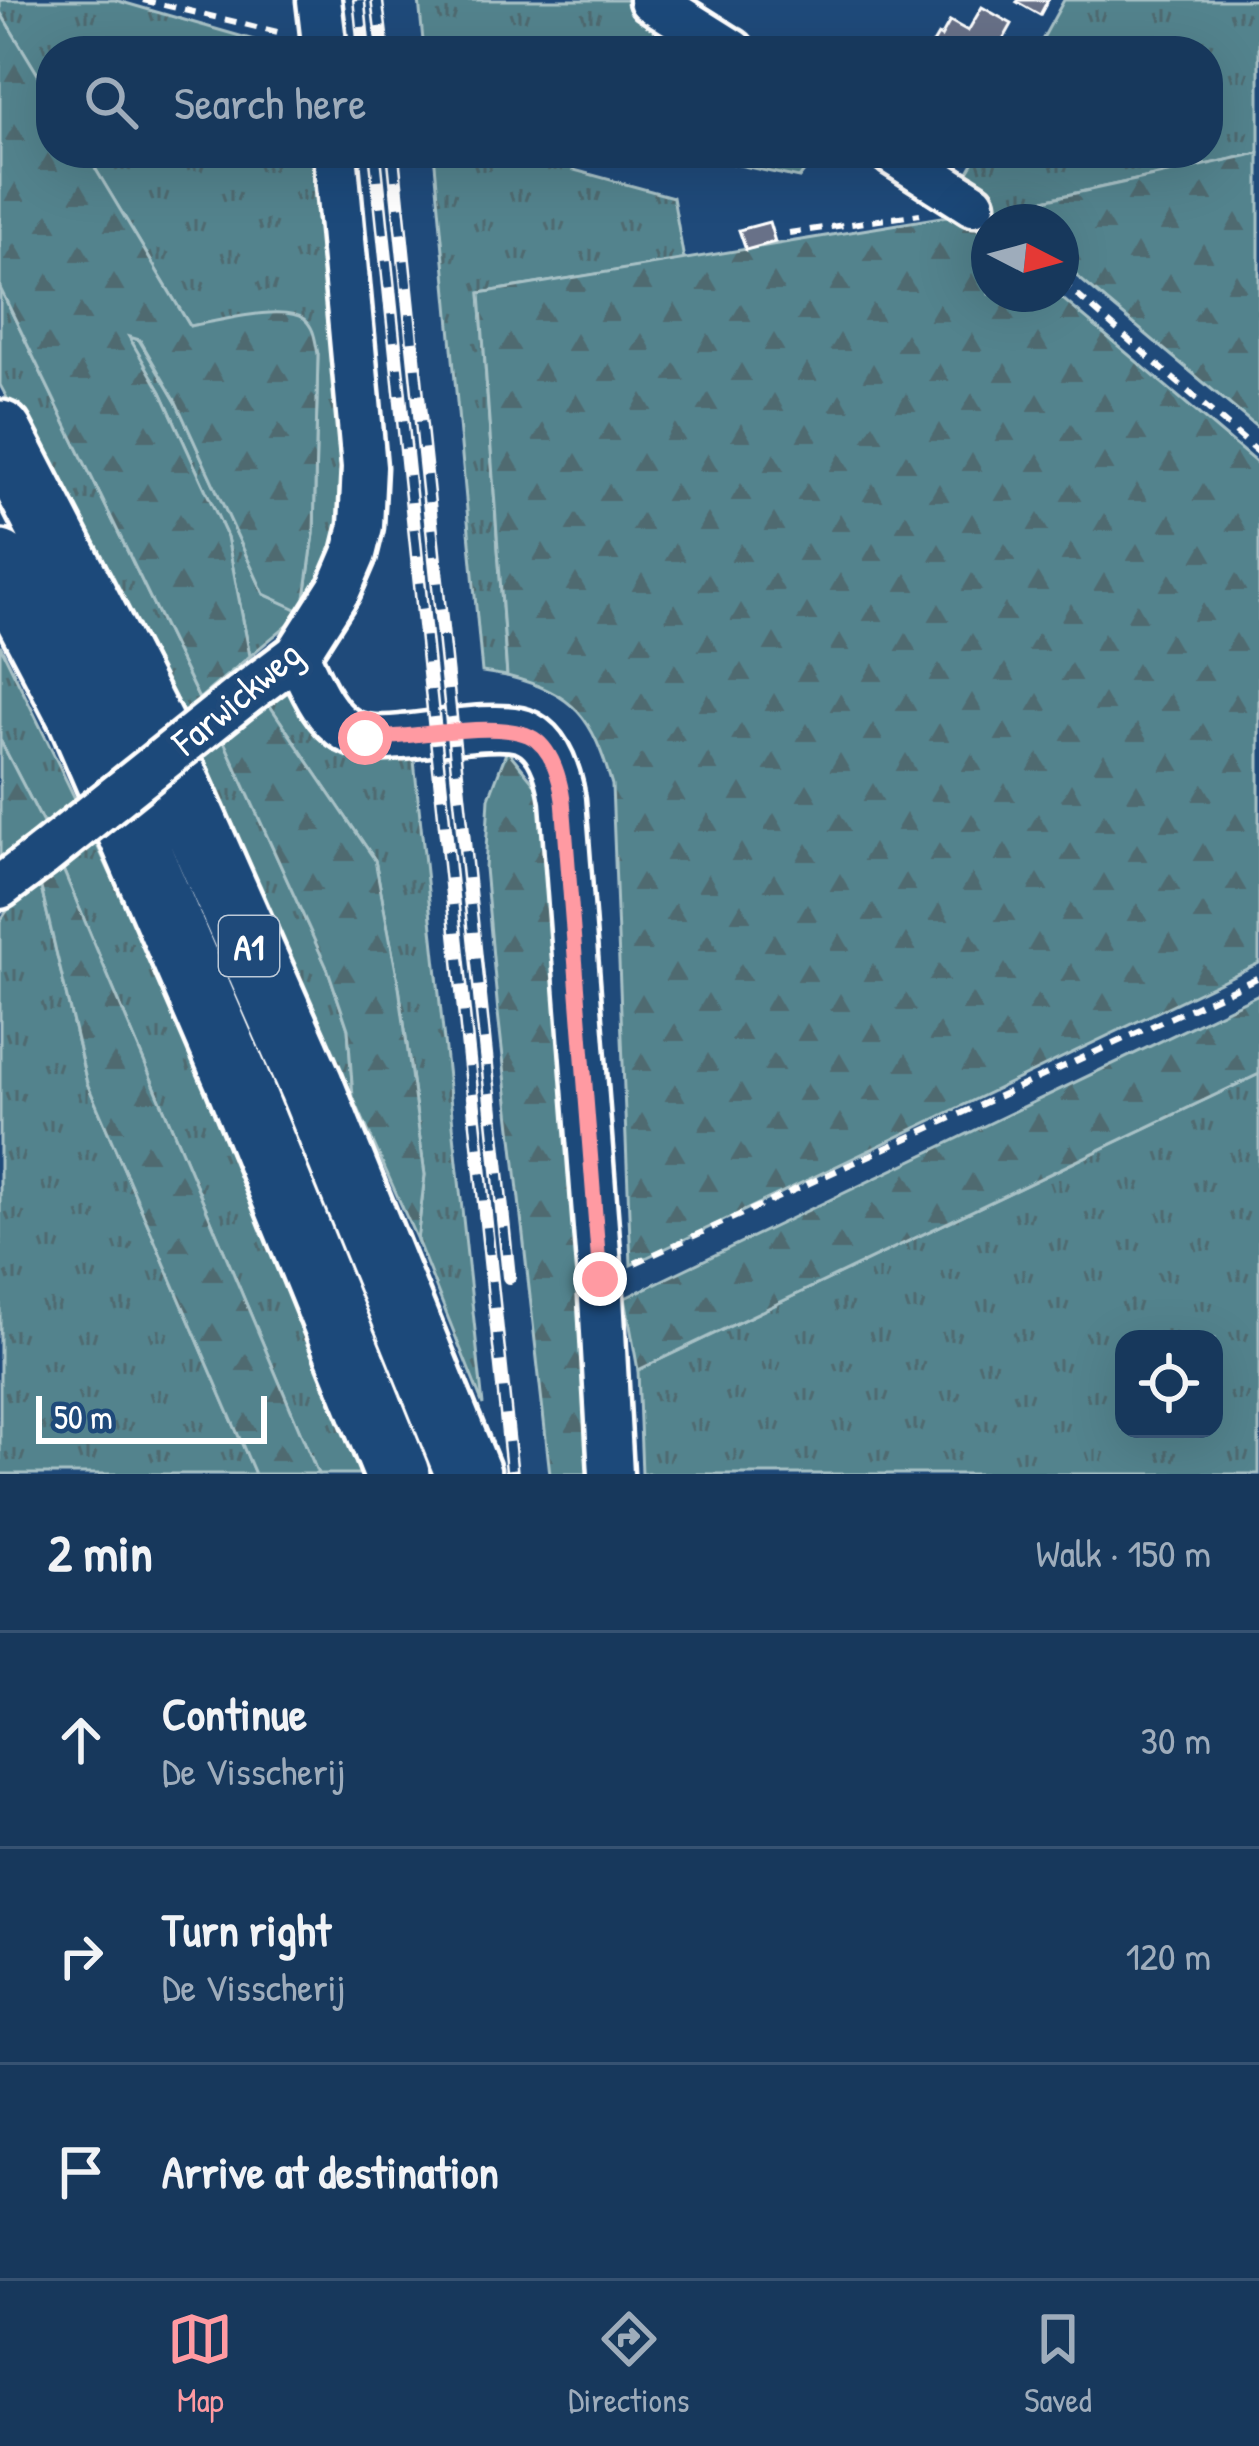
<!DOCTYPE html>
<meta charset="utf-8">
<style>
:root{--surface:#17385c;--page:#203f62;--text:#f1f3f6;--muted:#9eacbb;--line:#365272;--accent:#ff9aa2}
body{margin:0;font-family:"Patrick Hand",sans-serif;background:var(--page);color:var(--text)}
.controls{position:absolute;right:36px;bottom:36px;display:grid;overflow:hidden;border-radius:24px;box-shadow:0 12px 48px #0002}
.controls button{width:108px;height:108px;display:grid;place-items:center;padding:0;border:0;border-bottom:3px solid var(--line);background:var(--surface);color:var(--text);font:60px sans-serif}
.compass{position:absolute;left:971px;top:204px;width:108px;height:108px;border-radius:50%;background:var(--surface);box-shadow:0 12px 48px #0002;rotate:96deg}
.scale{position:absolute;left:36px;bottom:30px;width:231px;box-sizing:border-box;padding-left:12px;border:6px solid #fff;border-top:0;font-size:33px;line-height:42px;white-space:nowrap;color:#fff;-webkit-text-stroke:9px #1f4a7a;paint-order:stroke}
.stop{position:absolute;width:36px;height:36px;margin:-27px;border:9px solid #ff9aa2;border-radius:50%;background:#fff}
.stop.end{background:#ff9aa2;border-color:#fff;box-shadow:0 3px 12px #0008}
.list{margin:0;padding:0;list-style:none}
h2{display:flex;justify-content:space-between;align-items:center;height:156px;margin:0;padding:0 48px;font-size:51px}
h2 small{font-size:39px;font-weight:400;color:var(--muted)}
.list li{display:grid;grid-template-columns:78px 1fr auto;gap:36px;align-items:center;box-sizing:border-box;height:216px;padding:0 48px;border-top:3px solid var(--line)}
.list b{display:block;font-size:45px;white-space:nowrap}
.list p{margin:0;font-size:39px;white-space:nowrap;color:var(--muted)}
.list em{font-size:39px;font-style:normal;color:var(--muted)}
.icon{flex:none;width:66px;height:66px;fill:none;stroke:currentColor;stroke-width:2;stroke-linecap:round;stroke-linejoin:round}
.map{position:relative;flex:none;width:1259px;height:1474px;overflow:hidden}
.search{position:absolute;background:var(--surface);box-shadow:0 12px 48px #0002;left:36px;right:36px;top:36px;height:132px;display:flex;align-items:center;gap:30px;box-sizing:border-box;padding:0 42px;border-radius:48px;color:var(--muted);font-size:45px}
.sheet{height:804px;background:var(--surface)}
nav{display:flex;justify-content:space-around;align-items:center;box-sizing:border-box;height:168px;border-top:3px solid var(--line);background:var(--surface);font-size:33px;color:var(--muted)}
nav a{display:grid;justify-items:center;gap:6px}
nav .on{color:var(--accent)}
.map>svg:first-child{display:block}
.grass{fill:url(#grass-tufts);stroke:#a8c1c6;stroke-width:3;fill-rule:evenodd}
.forest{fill:url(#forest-firs);stroke:#a8c1c6;stroke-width:3}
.building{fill:#677188;stroke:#fff;stroke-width:3}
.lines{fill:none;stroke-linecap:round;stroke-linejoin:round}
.minor-casing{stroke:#fff;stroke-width:51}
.highway-casing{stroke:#fff;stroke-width:72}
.path{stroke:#fff;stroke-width:6;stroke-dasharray:12 9;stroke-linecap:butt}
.minor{stroke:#1f4a7a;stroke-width:42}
.highway{stroke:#1f4a7a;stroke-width:63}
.rail-casing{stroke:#fff;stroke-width:14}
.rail{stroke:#1f4a7a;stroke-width:9;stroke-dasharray:27;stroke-linecap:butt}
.minor-bridge-casing{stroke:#fff;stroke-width:51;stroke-linecap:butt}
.minor-bridge{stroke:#1f4a7a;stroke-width:42}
.route{stroke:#ff9aa2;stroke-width:15}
.labels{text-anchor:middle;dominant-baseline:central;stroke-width:10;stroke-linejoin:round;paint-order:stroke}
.shield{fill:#1f4a7a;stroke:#bcc9d7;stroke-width:3}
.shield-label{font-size:36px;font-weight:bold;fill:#fff}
.street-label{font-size:39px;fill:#fff;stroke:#1f4a7a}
</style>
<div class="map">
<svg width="1259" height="1474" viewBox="0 0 1259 1474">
<defs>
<pattern id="grass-tufts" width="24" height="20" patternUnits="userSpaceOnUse" patternTransform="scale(3)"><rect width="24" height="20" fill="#52838d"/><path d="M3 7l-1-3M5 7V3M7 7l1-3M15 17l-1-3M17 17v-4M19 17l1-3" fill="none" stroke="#4f6a70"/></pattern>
<pattern id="forest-firs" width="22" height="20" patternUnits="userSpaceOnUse" patternTransform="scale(3)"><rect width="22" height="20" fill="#52838d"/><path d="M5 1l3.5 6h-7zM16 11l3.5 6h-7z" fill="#4f6a70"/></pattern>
</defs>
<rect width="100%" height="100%" fill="#1f4a7a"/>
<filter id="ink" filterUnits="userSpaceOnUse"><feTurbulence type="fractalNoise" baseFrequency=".00833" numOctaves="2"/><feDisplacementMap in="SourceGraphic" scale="24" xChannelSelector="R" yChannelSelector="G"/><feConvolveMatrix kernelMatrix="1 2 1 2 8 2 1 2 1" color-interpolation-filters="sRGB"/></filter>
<g filter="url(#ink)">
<path class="grass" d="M 0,0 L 115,0 L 292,51 L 51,51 L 51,96 L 0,12 Z
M 419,0 L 627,0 L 707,51 L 424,51 Z
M 1064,0 L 1259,0 L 1259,153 L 998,210 L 962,182 L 979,153 L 1208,153 L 1208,51 L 1036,51 Z
M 86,153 L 319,153 L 345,426 L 345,553 L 303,612 L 250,656 L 227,537 L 161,392 L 127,336 L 139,340 L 176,402 L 264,594 L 303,611 L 314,534 L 318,354 L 256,315 L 190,326 Z
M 434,153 L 577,153 L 574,170 L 673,197 L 684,260 L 480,293 L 507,676 L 482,672 Z
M 683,153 L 818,153 L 799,178 Z
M 0,288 L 199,699 L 223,739 L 328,970 L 348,1029 L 353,1097 L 268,906 L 165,695 L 0,385 Z
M 0,645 C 135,915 257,1191 363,1474 L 318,1474 L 45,827 L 0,740 Z
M 282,688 L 413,751 L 483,1405 L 417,1240 L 425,1175 L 399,987 L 375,860 L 268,703 L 272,690 Z
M 39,879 L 87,1083 L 255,1474 L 0,1474 L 0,921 L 19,894 Z
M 1259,1074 L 1259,1474 L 642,1474 L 638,1370 ZM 1124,1339 L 1214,1339 L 1214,1429 L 1124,1429 Z"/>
<path class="forest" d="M 0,12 L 51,96 L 51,153 L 86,153 L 190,326 C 215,322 284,303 304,319 C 315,328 315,341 318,354 L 314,534 L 303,612 L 264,594 L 176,402 L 140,340 L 129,337 L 161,392 L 227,537 L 250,656 L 199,699 L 0,288 Z
M 1259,153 L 1259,429 L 1061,263 L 1061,222 L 1013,222 L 998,210 Z
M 959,214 L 989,238 L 989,294 L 1057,294 L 1259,465 L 1259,963 L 631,1265 L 612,785 C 592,717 576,694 507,676 L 480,293 Z
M 268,703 L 375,860 L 399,987 L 425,1175 L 417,1240 L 353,1097 L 348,1029 L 328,970 L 223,739 Z
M 0,740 L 45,827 L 0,869 Z
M 507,750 L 552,805 L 599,1474 L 550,1474 L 498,1013 L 485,868 L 489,798 Z
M 62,867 L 318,1474 L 255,1474 L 87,1083 L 39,879 Z
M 1259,994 L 1259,1074 L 638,1370 L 625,1298 Z"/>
<path class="building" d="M 1019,0 L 1048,0 L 1040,15 L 1017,2 Z
M 982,7 L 1012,24 L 997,51 L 934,51 L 931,47 L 938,35 L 941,37 L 950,21 L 968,31 Z
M 769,222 L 775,242 L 746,250 L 739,230 Z"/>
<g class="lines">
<defs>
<path id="minor" d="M 319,0 L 325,51
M 651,0 L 732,51
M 893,153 L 973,204
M 297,655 C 310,681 321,715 348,731 C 364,740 384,739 402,737 C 431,735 497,722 523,731 C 550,741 559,775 563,800 L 600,1279 L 611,1474
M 241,697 L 297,655 L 339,589 L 354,554 L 361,526 L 364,467 L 335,153
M 0,887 L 43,855"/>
<path id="highway" d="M 0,433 L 156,735 L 311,1086 L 468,1474
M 0,563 L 81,718 L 236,1077 L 397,1474"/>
</defs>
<use href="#minor" class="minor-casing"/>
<use href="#highway" class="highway-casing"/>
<path class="path" d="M 143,0 L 286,34
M 789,233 L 920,214
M 1061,281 L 1259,453
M 635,1263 L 1259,977"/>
<use href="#minor" class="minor"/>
<use href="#highway" class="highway"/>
<defs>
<path id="rail" d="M 359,0 L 364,51
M 377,0 L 383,51
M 375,153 L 512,1474
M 393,153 L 509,1277"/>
</defs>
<use href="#rail" class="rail-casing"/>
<use href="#rail" class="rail"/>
<defs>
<path id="minor-bridge" d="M 43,855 L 241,697"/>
</defs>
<use href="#minor-bridge" class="minor-bridge-casing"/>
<use href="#minor-bridge" class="minor-bridge"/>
</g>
</g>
<g class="lines" filter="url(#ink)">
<path class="route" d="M 365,738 C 406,740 507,716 536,740 C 554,754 560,779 563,800 L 600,1279"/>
</g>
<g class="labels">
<rect class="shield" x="219" y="916" width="60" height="60" rx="9"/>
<g class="shield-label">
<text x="249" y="946">A1</text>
</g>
<g class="street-label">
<text transform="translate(236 697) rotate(-40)">Farwickweg</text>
</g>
</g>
</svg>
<div class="controls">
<button><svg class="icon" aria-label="locate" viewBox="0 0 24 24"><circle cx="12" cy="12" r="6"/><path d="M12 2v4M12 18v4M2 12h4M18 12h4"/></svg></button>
</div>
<svg class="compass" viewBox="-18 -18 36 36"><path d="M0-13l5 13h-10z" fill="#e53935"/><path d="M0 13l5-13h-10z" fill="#9eacbb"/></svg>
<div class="scale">50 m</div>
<div class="stop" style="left:365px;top:738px"></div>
<div class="stop end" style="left:600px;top:1279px"></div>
<div class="search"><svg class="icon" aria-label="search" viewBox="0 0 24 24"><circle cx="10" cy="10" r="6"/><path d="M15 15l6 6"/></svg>Search here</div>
</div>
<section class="sheet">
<h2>2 min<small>Walk · 150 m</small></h2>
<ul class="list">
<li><svg class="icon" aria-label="ahead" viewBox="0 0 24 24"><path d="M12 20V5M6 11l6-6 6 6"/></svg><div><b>Continue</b><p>De Visscherij</p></div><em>30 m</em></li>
<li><svg class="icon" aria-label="right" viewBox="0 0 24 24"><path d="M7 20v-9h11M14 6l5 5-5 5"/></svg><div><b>Turn right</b><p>De Visscherij</p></div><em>120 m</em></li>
<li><svg class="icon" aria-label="arrive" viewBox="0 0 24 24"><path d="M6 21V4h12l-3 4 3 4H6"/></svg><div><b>Arrive at destination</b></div></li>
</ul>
</section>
<nav>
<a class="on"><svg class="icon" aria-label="map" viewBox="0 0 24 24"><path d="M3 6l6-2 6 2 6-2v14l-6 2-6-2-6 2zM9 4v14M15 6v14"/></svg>Map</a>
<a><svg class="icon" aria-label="directions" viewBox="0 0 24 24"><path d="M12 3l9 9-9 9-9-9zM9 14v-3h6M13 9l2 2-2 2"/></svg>Directions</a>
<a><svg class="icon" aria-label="saved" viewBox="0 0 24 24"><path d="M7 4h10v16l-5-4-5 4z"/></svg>Saved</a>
</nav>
